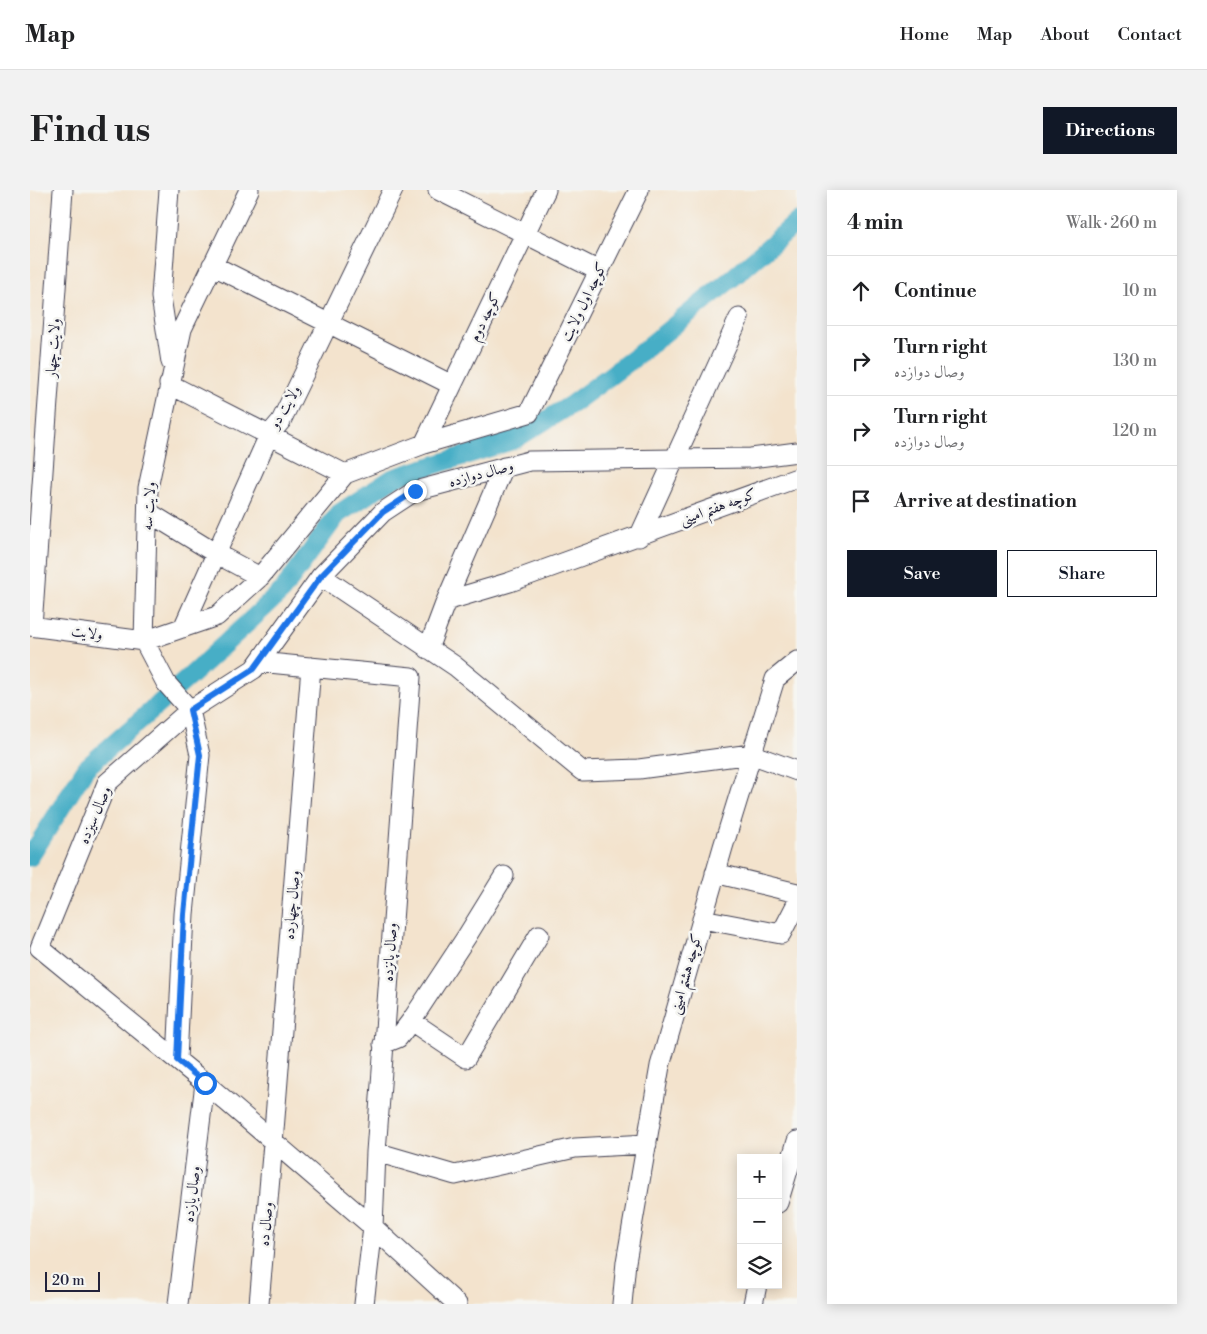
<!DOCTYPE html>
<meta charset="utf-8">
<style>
:root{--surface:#fff;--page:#f2f2f2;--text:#202124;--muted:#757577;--line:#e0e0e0;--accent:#111827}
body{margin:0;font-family:"Libre Bodoni",Amiri,serif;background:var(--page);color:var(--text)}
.controls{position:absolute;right:15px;bottom:15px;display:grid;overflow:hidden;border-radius:0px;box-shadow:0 2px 12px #0003}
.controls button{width:45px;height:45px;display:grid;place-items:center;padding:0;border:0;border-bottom:1px solid var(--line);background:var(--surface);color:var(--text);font:25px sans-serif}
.scale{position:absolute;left:15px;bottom:12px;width:55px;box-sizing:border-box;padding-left:5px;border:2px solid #22223b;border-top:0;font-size:14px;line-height:18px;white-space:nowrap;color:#22223b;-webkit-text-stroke:4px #f6f6f2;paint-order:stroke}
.stop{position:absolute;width:15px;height:15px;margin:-11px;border:4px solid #1a73e8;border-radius:50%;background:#fff}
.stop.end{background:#1a73e8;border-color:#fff;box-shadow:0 1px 5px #0008}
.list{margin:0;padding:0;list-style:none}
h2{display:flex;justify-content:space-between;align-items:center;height:65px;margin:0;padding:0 20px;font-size:21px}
h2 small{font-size:16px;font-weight:400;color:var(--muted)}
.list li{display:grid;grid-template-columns:32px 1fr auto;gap:15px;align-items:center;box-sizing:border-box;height:70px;padding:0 20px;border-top:1px solid var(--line)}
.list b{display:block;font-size:19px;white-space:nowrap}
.list p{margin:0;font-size:16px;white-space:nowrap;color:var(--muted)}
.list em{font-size:16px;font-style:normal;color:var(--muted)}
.actions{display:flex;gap:10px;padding:15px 20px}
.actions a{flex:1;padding:11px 0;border:1px solid var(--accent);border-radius:0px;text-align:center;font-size:18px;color:var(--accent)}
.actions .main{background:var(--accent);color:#fff}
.icon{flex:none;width:28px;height:28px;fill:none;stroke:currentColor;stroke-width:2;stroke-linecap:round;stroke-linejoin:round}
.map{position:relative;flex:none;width:767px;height:1114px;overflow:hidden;border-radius:0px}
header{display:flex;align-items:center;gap:30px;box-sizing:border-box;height:70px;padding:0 25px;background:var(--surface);border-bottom:1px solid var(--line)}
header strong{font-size:24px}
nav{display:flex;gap:28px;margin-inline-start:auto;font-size:18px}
.intro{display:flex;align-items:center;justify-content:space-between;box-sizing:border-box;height:120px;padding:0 30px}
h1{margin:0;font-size:35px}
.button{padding:12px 22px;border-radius:0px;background:var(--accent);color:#fff;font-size:18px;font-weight:700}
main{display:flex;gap:30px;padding:0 30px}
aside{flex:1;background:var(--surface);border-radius:0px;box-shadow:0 2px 12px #0003}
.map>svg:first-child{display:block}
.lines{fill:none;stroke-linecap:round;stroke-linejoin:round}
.canal{stroke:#47aec6;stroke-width:19}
.minor-casing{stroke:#413f51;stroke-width:21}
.minor{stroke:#fff;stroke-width:19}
.route{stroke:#1a73e8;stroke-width:6}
.labels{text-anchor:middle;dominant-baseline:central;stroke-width:5;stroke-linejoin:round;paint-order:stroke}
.street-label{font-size:15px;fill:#22223b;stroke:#f6f6f2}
</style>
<header>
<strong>Map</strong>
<nav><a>Home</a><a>Map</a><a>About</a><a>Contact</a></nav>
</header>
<div class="intro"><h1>Find us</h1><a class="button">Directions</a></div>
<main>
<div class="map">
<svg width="767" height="1114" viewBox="0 0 767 1114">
<rect width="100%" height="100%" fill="#f6f6f2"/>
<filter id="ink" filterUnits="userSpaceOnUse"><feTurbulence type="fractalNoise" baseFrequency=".02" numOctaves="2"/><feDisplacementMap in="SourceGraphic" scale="10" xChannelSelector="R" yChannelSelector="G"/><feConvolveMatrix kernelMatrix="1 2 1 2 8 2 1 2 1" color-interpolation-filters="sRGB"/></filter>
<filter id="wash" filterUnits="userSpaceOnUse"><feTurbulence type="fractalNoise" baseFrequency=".0096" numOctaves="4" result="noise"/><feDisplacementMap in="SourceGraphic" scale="20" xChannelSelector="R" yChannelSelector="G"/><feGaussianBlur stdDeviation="1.12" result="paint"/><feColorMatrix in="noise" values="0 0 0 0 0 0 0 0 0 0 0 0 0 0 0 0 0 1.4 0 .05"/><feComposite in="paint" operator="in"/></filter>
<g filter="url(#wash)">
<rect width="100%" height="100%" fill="#f3e3cd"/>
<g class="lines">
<path class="canal" d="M 0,667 L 56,578 L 158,488 L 252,401 L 308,324 L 363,288 L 484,250 L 542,214 L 604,168 L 706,85 L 767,32"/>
</g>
</g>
<g filter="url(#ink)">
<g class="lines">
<defs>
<path id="minor" d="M 139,0 L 131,107 L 141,172
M 219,0 L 152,139 L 118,298 L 114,451 L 136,493 L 160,520 L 77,593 L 10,758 L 175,893 L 343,1037 L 427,1114
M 408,0 L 569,81
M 182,75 L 422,195
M 139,194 L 315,284
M 394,254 L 516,0
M 118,322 L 185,363 L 230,387
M 609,347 L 709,128
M 291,386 L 425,476 L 552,581 L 609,579 L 721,564 L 767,581
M 416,411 L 480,392 L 767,288
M 0,436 L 114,451 L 187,426 L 230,387 L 315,284 L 394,254 L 499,223 L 609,0
M 2,436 L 33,0
M 153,438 L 239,245 L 251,231 L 363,0
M 398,459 L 416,411 L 474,277
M 229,472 L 381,487 L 346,962 L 343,1037 L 334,1114
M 685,683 L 767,703
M 672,729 L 751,744 L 767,713
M 381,831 L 436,868 L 509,745
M 353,854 L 368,848 L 381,831 L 437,746 L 474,686
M 147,870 L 154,724 L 170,565 L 160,520 L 224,479 L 291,386 L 353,322 L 385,301 L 499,271 L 721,268 L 767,262
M 346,962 L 425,985 L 545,958 L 617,954
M 748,1013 L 767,951
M 148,1114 L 175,893
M 229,1114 L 243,953 L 281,477
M 592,1114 L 596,1072 L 630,876 L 693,657 L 745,489 L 767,471
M 723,1114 L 727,1095"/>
</defs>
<use href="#minor" class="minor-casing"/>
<use href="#minor" class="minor"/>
</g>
</g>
<g class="lines" filter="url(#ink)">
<path class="route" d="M 175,893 L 147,870 L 154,724 L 170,565 L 160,520 L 224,479 L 291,386 L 353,322 L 385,301"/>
</g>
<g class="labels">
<g class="street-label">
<text transform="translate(554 112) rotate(-64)">کوچه اول ولایت</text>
<text transform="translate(455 127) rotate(-64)">کوچه دوم</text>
<text transform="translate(23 158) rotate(-86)">ولایت چهار</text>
<text transform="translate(255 217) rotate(-60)">ولایت دو</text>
<text transform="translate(451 284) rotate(-15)">وصال دوازده</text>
<text transform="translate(119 316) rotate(-86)">ولایت سه</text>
<text transform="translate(688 317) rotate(-20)">کوچه هفتم امینی</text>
<text transform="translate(57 443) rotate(8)">ولایت</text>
<text transform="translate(65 625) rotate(-67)">وصال سیزده</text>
<text transform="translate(262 715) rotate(-85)">وصال چهارده</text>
<text transform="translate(360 762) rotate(-86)">وصال پانزده</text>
<text transform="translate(656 784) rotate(-74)">کوچه هشتم امینی</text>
<text transform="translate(162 1004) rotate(-83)">وصال یازده</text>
<text transform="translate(236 1034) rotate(-85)">وصال ده</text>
</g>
</g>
</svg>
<div class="controls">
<button>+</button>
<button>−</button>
<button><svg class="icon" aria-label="layers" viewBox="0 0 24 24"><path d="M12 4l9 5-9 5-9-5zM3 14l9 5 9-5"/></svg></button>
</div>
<div class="scale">20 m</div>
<div class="stop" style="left:175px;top:893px"></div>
<div class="stop end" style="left:385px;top:301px"></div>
</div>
<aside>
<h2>4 min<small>Walk · 260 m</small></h2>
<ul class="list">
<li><svg class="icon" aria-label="ahead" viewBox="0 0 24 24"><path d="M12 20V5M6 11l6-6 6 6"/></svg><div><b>Continue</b></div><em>10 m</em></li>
<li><svg class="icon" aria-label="right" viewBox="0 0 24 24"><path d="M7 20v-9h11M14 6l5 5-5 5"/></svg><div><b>Turn right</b><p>وصال دوازده</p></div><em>130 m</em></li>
<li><svg class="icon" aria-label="right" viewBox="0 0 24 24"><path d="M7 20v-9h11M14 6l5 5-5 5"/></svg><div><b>Turn right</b><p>وصال دوازده</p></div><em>120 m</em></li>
<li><svg class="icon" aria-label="arrive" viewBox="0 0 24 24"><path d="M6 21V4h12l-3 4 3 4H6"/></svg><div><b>Arrive at destination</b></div></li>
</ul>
<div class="actions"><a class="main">Save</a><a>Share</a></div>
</aside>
</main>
